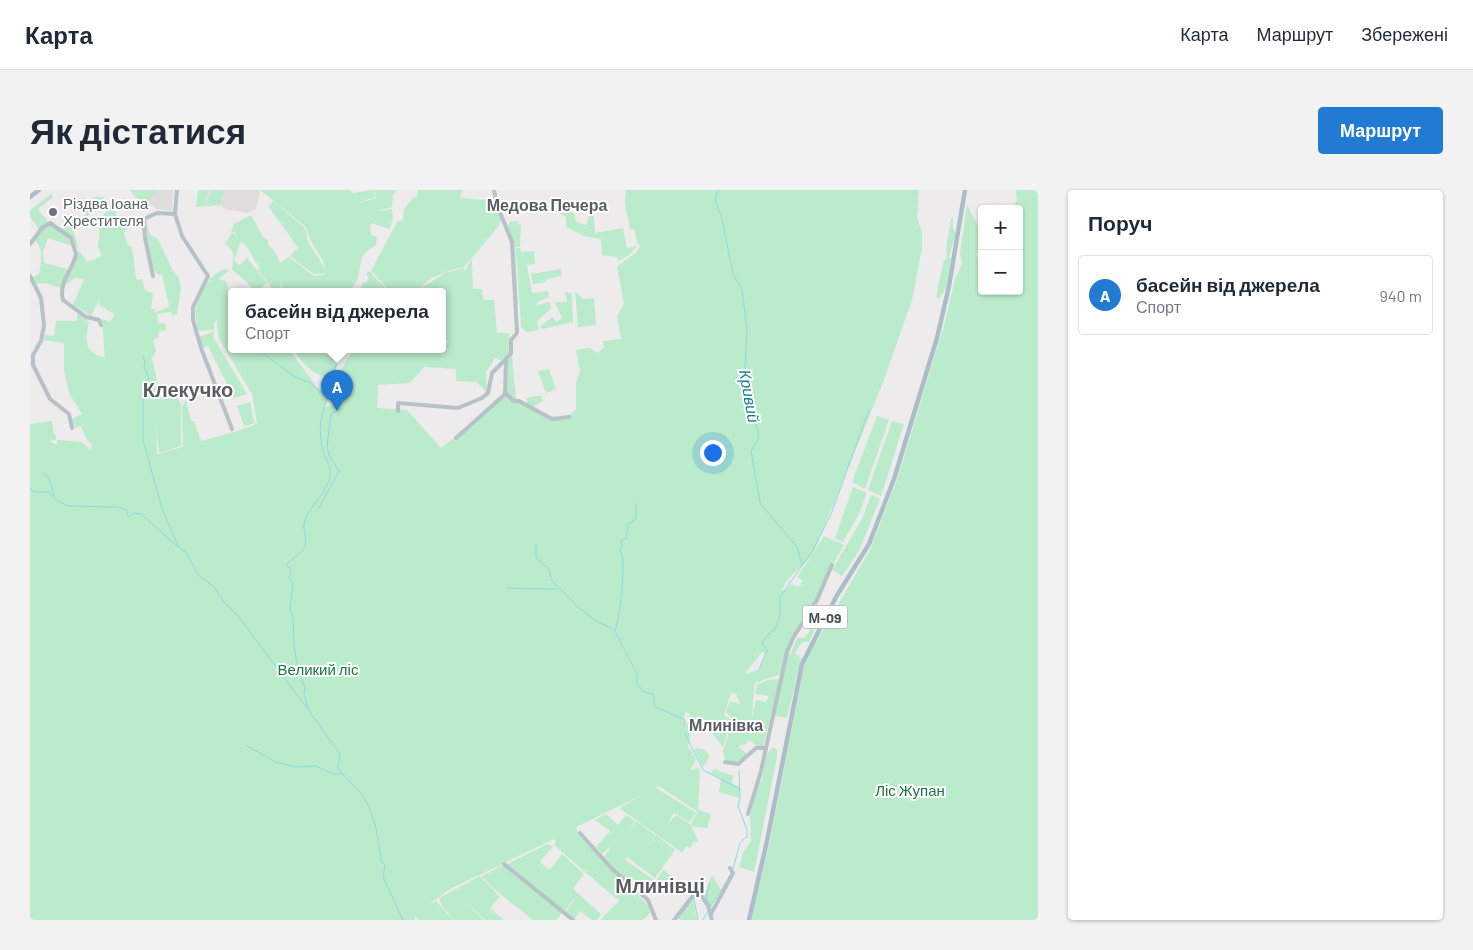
<!DOCTYPE html>
<html lang="uk">
<meta charset="utf-8">
<style>
:root{--surface:#fff;--page:#f2f2f3;--text:#1f2937;--muted:#747a83;--line:#e0e1e3;--accent:#217bd2}
body{margin:0;font-family:Barlow,sans-serif;background:var(--page);color:var(--text)}
.controls{position:absolute;right:15px;top:15px;display:grid;overflow:hidden;border-radius:5px;box-shadow:0 1px 4px #0004}
.controls button{width:45px;height:45px;display:grid;place-items:center;padding:0;border:0;border-bottom:1px solid var(--line);background:var(--surface);color:var(--text);font:25px sans-serif}
.you{position:absolute;left:682px;top:262px;width:18px;height:18px;margin:-12px;border:4px solid #fff;border-radius:50%;background:#1a73e8;box-shadow:0 0 0 8px #1a73e833}
.badge{display:grid;place-items:center;width:32px;height:32px;border-radius:50%;background:var(--accent);color:#fff;font-size:16px;font-weight:700}
.pin{position:absolute;translate:-50% -41px;filter:drop-shadow(0 1px 2px #0008)}
.pin::after{content:'';position:absolute;top:26px;width:18px;height:15px;background:inherit;clip-path:polygon(0 0,100% 0,50% 100%)}
.popup{position:absolute;left:198px;top:98px;width:218px;height:65px;box-sizing:border-box;display:grid;place-content:center;border-radius:5px;background:var(--surface);filter:drop-shadow(0 1px 4px #0005);font-size:16px;white-space:nowrap;color:var(--muted)}
.popup b{font-size:19px;color:var(--text)}
.popup::after{content:'';position:absolute;left:50%;top:100%;margin-left:-10px;border:10px solid transparent;border-top-color:var(--surface)}
.list{margin:0;padding:0;list-style:none}
h2{display:flex;justify-content:space-between;align-items:center;height:65px;margin:0;padding:0 20px;font-size:21px}
h2 small{font-size:16px;font-weight:400;color:var(--muted)}
.list li{display:grid;grid-template-columns:32px 1fr auto;gap:15px;align-items:center;box-sizing:border-box;height:80px;margin:0 10px 10px;padding:0 10px;border:1px solid var(--line);border-radius:5px}
.list b{display:block;font-size:19px;white-space:nowrap}
.list p{margin:0;font-size:16px;white-space:nowrap;color:var(--muted)}
.list em{font-size:16px;font-style:normal;color:var(--muted)}
.map{position:relative;flex:none;width:1008px;height:730px;overflow:hidden;border-radius:5px}
header{display:flex;align-items:center;gap:30px;box-sizing:border-box;height:70px;padding:0 25px;background:var(--surface);border-bottom:1px solid var(--line)}
header strong{font-size:24px}
nav{display:flex;gap:28px;margin-inline-start:auto;font-size:18px}
.intro{display:flex;align-items:center;justify-content:space-between;box-sizing:border-box;height:120px;padding:0 30px}
h1{margin:0;font-size:35px}
.button{padding:12px 22px;border-radius:5px;background:var(--accent);color:#fff;font-size:18px;font-weight:700}
main{display:flex;gap:30px;padding:0 30px}
aside{flex:1;background:var(--surface);border-radius:5px;box-shadow:0 1px 4px #0004}
.map>svg:first-child{display:block}
.education{fill:#dfdcdd}
.green{fill:#baebca;fill-rule:evenodd}
.lines{fill:none;stroke-linecap:round;stroke-linejoin:round}
.stream{stroke:#89dae6;stroke-width:1}
.minor{stroke:#b7c1c8;stroke-width:4}
.major{stroke:#acbdca;stroke-width:4.5}
.worship-dot{fill:#6b7280;stroke:#fff;stroke-width:2}
.labels{text-anchor:middle;dominant-baseline:central;stroke-width:4;stroke-linejoin:round;paint-order:stroke}
.shield{fill:#fff;stroke:#7d848a;stroke-width:1}
.shield-label{font-size:14px;font-weight:bold;fill:#455058}
.worship-label{font-size:15px;fill:#5b616d;stroke:#fff;text-anchor:start}
.park-label{font-size:15px;fill:#1b7441;stroke:#fff}
.neighbourhood-label{font-size:16px;font-weight:bold;fill:#595c60;stroke:#fff}
.water-label{font-size:16px;font-style:italic;fill:#137e8f;stroke:#fff}
.district-label{font-size:20px;font-weight:bold;fill:#595c60;stroke:#fff}
</style>
<header>
<strong>Карта</strong>
<nav><a>Карта</a><a>Маршрут</a><a>Збережені</a></nav>
</header>
<div class="intro"><h1>Як дістатися</h1><a class="button">Маршрут</a></div>
<main>
<div class="map">
<svg width="1008" height="730" viewBox="0 0 1008 730">
<rect width="100%" height="100%" fill="#eeebec"/>
<path class="education" d="M 100,0 L 143,0 L 142,21 L 126,19 L 122,15 L 116,20 Z
M 178,0 L 230,0 L 230,2 L 226,19 L 217,23 L 195,19 L 192,16 L 176,12 Z"/>
<path class="green" d="M 100,0 L 126,0 L 122,7 L 113,15 Z
M 168,0 L 178,0 L 176,11 L 178,12 L 181,0 L 194,0 L 190,15 L 166,17 Z
M 230,0 L 320,0 L 323,3 L 343,0 L 345,7 L 330,12 L 330,13 L 346,8 L 344,0 L 367,0 L 363,5 L 362,17 L 343,22 L 362,19 L 363,30 L 359,39 L 342,33 L 340,36 L 341,45 L 347,47 L 346,55 C 328,65 332,71 328,88 C 327,93 322,97 321,102 L 256,102 L 250,94 L 252,102 L 245,102 L 228,80 L 230,77 C 221,69 220,54 207,49 L 211,51 L 204,70 L 209,75 L 217,68 L 237,93 L 227,102 L 203,80 L 202,79 C 204,68 205,60 195,54 L 201,44 L 204,43 L 207,49 L 205,41 L 201,43 L 204,34 L 221,25 L 233,47 L 238,50 L 238,55 L 244,60 L 250,73 L 259,67 L 284,86 L 294,85 L 295,80 L 293,84 L 284,84 L 260,66 L 268,58 L 239,17 L 243,11 L 275,38 L 278,52 L 296,80 C 293,65 280,56 276,37 Z
M 388,0 L 432,0 L 430,7 L 432,8 L 452,10 L 461,8 L 471,30 L 468,37 L 434,77 C 422,79 395,88 390,99 L 415,83 L 434,78 L 433,83 L 442,69 L 443,99 L 452,99 L 453,110 L 464,110 L 467,143 L 479,143 L 481,161 L 473,171 L 465,168 L 456,182 L 457,202 L 446,192 L 426,191 L 426,179 L 394,177 L 380,193 L 348,195 L 347,218 L 377,220 L 411,258 L 448,230 L 459,215 L 476,202 L 477,171 L 482,167 L 486,209 L 497,214 L 497,208 L 511,205 L 513,211 L 502,217 C 516,225 533,235 546,219 L 546,193 L 550,181 L 546,160 L 560,158 L 568,163 L 574,157 L 573,151 L 591,149 L 587,126 L 594,114 L 587,76 L 606,63 L 611,54 L 608,55 L 604,39 L 600,39 L 595,14 L 596,0 L 889,0 L 887,28 L 892,42 L 892,58 L 882,110 L 852,195 L 783,364 L 794,346 L 814,355 C 801,376 792,399 779,421 L 774,422 L 773,431 L 758,455 L 751,484 L 725,493 L 724,497 L 722,528 L 726,510 L 736,512 L 739,506 L 725,504 L 727,495 L 738,490 L 750,489 L 733,557 L 727,557 L 720,550 L 716,554 L 710,555 L 709,558 L 718,564 L 708,572 L 695,570 L 693,561 L 703,529 L 696,522 L 700,511 L 710,514 L 706,504 L 701,503 L 694,525 L 701,530 L 693,557 L 674,533 L 666,538 L 658,528 L 661,524 L 656,522 L 653,529 L 662,539 L 658,556 L 666,569 L 660,581 L 668,577 L 670,582 L 668,622 L 629,596 L 626,598 L 666,623 L 659,632 L 646,624 L 643,624 L 637,635 L 646,625 L 660,634 L 668,650 L 667,653 L 664,651 L 660,658 L 656,656 L 652,663 L 640,654 L 644,648 L 640,654 L 589,618 L 614,604 L 546,637 L 548,644 L 577,676 L 619,716 L 620,723 L 613,730 L 570,730 L 590,710 L 583,706 L 524,655 L 526,651 L 524,649 L 420,699 L 398,715 L 406,711 L 423,730 L 389,730 L 385,725 L 385,730 L 0,730 L 0,234 L 22,231 L 24,244 L 26,246 L 26,250 L 19,251 L 27,255 L 27,250 L 51,252 L 61,260 L 62,255 L 56,248 L 51,236 L 45,238 L 42,229 L 52,224 L 39,203 L 34,179 L 34,153 L 13,150 L 15,145 L 24,146 L 26,131 L 47,131 L 47,123 L 59,132 C 55,148 54,164 74,167 L 75,171 L 72,129 L 80,132 L 85,125 L 68,114 L 72,104 L 61,126 L 43,115 L 54,89 L 44,88 L 36,95 L 37,85 L 49,61 L 41,47 L 30,38 L 41,32 L 49,60 L 58,72 L 72,66 L 68,57 L 71,27 L 79,20 L 85,21 L 89,34 L 97,37 L 94,44 L 98,55 L 102,57 L 106,88 L 108,90 L 112,89 L 115,100 L 123,104 L 121,119 L 124,119 L 125,123 L 139,116 L 132,85 L 127,84 C 118,72 117,49 116,34 L 116,31 L 120,45 L 128,49 L 142,79 L 149,88 L 151,99 L 147,124 L 142,125 L 141,122 L 127,124 L 128,134 L 135,133 L 136,140 L 128,142 L 129,147 L 123,150 L 126,161 L 122,168 L 129,200 L 144,198 L 151,215 L 151,256 L 129,263 L 126,235 L 127,264 L 129,264 L 155,256 L 153,256 L 152,217 L 156,210 L 161,231 L 164,231 L 171,251 C 180,249 224,237 227,233 L 222,204 L 188,147 L 187,130 L 184,133 L 184,140 L 169,141 C 159,120 172,89 194,79 L 199,81 L 188,89 L 196,91 L 202,119 L 202,160 L 258,160 C 265,166 286,197 289,199 C 292,199 295,199 298,199 L 295,217 L 313,212 L 307,203 L 310,193 L 318,193 L 306,191 L 307,187 L 323,160 L 386,160 L 387,163 L 388,160 L 412,160 L 412,154 L 418,152 L 417,150 L 412,151 L 412,102 L 361,102 L 341,81 L 367,32 L 373,30 L 374,19 L 384,7 L 387,8 ZM 781,367 L 767,387 L 773,391 L 769,397 L 760,394 L 756,400 L 752,401 L 756,391 ZM 732,462 L 736,464 L 729,479 L 718,484 L 715,483 Z
M 986,0 L 1008,0 L 1008,730 L 721,730 L 740,651 L 775,471 L 840,360 L 868,287 L 915,132 L 925,89 L 932,74 L 930,63 L 937,15 L 952,44 L 946,67 L 948,67 L 952,58 L 952,101 L 989,101 L 989,19 L 982,19 L 987,11 Z
M 21,4 L 23,7 L 8,19 L 18,32 L 9,39 L 0,27 L 0,20 Z
M 65,7 L 73,7 L 78,14 L 56,27 L 49,18 L 55,12 Z
M 524,20 L 544,23 L 546,32 L 556,35 L 559,26 L 564,26 L 565,43 L 593,38 L 597,58 L 607,56 L 598,66 L 588,71 L 587,67 L 572,65 L 571,49 L 554,46 L 536,37 L 536,27 Z
M 921,28 L 923,28 L 923,39 L 926,44 L 919,66 L 921,69 L 916,98 L 909,109 L 906,107 L 913,73 L 917,67 C 915,54 920,41 921,28 Z
M 488,31 L 488,34 L 491,35 L 490,57 L 485,57 L 488,114 L 486,114 L 483,53 L 478,35 L 480,32 Z
M 20,35 L 34,44 L 43,56 L 18,48 L 13,62 L 14,73 L 37,79 L 31,98 L 15,93 L 6,94 L 2,88 L 9,84 C 11,74 14,58 5,50 L 13,38 Z
M 486,58 L 490,58 L 491,62 L 504,61 L 505,74 L 497,75 L 502,103 L 518,101 L 519,107 L 507,112 L 508,115 L 520,112 L 521,119 L 507,131 L 509,140 L 496,142 L 491,137 Z
M 531,79 L 532,86 L 516,89 L 516,92 L 503,94 L 501,84 Z
M 339,81 L 359,102 L 331,102 L 332,94 L 339,89 L 336,84 Z
M 545,101 L 553,109 L 564,108 L 566,135 L 548,137 Z
M 535,102 L 542,103 L 543,132 L 512,139 L 510,137 L 522,127 L 527,132 L 532,128 L 525,112 L 537,112 Z
M 184,141 L 183,147 L 217,204 L 204,208 L 178,156 L 172,158 L 169,147 Z
M 264,160 L 316,160 L 301,188 C 285,186 272,174 264,160 Z
M 519,179 L 526,199 L 516,203 L 508,181 Z
M 220,212 L 224,233 L 214,236 L 207,216 Z
M 847,226 L 859,230 L 835,299 L 822,292 Z
M 862,231 L 874,234 L 851,306 L 838,300 Z
M 823,297 L 837,303 L 828,326 L 813,352 L 805,348 Z
M 841,305 L 850,309 L 829,361 L 812,386 L 802,380 L 832,329 Z
M 782,438 L 784,441 L 779,452 L 772,452 L 765,463 L 771,468 L 757,528 L 744,526 L 758,464 L 760,465 L 767,448 L 774,448 Z
M 666,558 L 674,559 L 680,566 L 673,577 L 664,560 Z
M 742,558 L 747,559 L 747,567 L 724,682 L 709,677 L 713,663 L 721,651 L 720,626 L 729,591 L 731,592 L 737,564 Z
M 684,579 L 704,586 L 701,593 L 709,597 L 709,608 L 689,602 L 691,589 L 681,583 Z
M 669,620 L 681,624 L 677,638 L 663,637 L 661,633 Z
M 576,624 L 588,635 L 596,625 L 605,631 L 596,644 L 606,631 L 625,645 L 617,658 L 626,645 L 645,660 L 625,688 L 597,667 L 595,670 L 624,690 L 615,704 L 589,684 L 574,667 L 581,656 L 572,664 L 566,657 L 580,641 L 565,630 Z
M 517,654 L 523,656 L 510,672 L 520,680 L 532,664 L 554,684 L 543,699 L 571,724 L 567,730 L 562,730 L 550,721 L 544,730 L 535,723 L 544,710 L 534,701 L 543,710 L 534,722 L 477,674 Z
M 473,675 L 532,723 L 526,730 L 503,730 L 464,699 L 452,686 Z
M 633,680 L 642,686 L 631,703 L 622,697 Z
M 682,685 L 691,700 L 681,718 L 674,706 Z
M 450,686 L 470,707 L 460,718 L 474,730 L 455,730 L 436,712 L 453,730 L 424,730 L 412,716 L 409,708 Z
M 663,710 L 667,730 L 653,730 L 650,728 Z"/>
<g class="lines">
<path class="stream" d="M 688,0 L 685,10 L 692,29 L 703,84 L 712,99 L 717,140 L 715,177 L 720,195 L 720,217 L 725,229 L 729,248 L 721,261 L 730,313 L 767,357 L 772,375
M 229,160 L 262,185 L 280,193 L 297,207
M 113,166 L 115,172 L 114,177 L 119,188 L 113,202 L 113,250 L 132,319 L 149,358 L 156,362 L 168,385 L 184,397 L 193,411 L 209,427 L 277,518
M 303,189 L 305,177 L 312,163
M 302,194 C 294,222 286,230 293,261 C 294,267 299,273 300,279 C 303,299 277,317 274,334 C 273,341 279,354 273,360 C 268,365 262,370 256,374 L 261,380 L 259,388 L 263,393 L 260,420 L 263,427 L 264,456 L 268,479 L 275,498 L 274,504 L 279,521 L 310,564 L 308,578 C 314,587 322,593 329,601 C 345,621 348,647 351,671 L 355,675 L 353,687 L 373,730
M 13,283 L 19,288 L 24,306
M 0,298 L 4,302 L 19,302 L 28,311 L 38,316 L 88,317 L 96,320 L 98,327 L 103,323 L 111,324 L 147,356
M 606,314 L 606,329 L 598,334 L 596,349 L 591,350 L 592,355 L 590,359 C 597,371 590,426 585,441 L 607,484 L 607,494 L 614,502 L 624,505 L 624,516 L 655,530 L 654,537
M 289,318 L 309,281 L 299,265 L 297,257 L 301,224 L 308,220
M 506,355 L 506,368 L 519,379 L 521,388
M 520,389 L 547,416 L 566,431 L 585,440
M 476,398 L 527,399
M 729,479 L 737,460 L 732,453 L 741,441 L 744,441 L 750,426 L 750,407 L 783,360 L 801,324 L 839,220
M 655,544 L 673,580 L 710,599
M 217,556 L 246,572 L 266,577 L 286,576 L 303,584 L 312,584
M 703,679 L 710,653 L 717,646 L 717,640 L 708,616 L 710,608 L 709,581
M 693,697 L 699,687
M 664,709 L 668,730
M 680,716 L 676,706 L 680,693
M 680,716 L 692,699
M 651,730 L 649,728 L 663,709
M 673,730 L 677,722"/>
<path class="minor" d="M 147,0 L 145,24 L 152,46 L 178,86 L 163,117 L 163,130 L 171,158 L 202,239
M 0,54 L 12,38 L 20,33 L 41,48 L 46,64 C 43,80 28,92 33,110 L 56,127 L 69,130 L 71,135
M 0,86 L 11,108 L 14,135 L 11,151 L 3,165 L 3,175 L 20,209 L 39,224 L 42,238
M 123,86 L 115,48 L 114,29 L 127,23 L 145,24
M 475,203 L 484,211 L 489,211 L 522,229 L 539,227
M 368,221 L 368,213 L 428,218 L 452,208 L 458,203 L 462,183 L 481,164 L 481,150 L 487,143 L 482,52 L 467,15 L 464,0
M 426,248 L 473,206 L 475,203 L 476,170
M 695,572 L 708,574 L 726,558 L 735,558
M 718,624 L 731,581 L 757,462 L 763,448 L 787,410 L 802,375
M 550,643 L 582,679 L 618,710 L 626,730
M 474,674 L 543,730
M 681,724 L 703,683 L 700,678
M 644,730 L 662,707 L 671,705 L 678,716 L 682,730"/>
<path class="major" d="M 0,7 L 9,0
M 719,730 L 737,651 L 772,474 L 806,407 L 839,354 L 864,289 L 907,148 L 919,96 L 935,0"/>
</g>
<circle class="worship-dot" cx="23" cy="22" r="5"/>
<g class="labels">
<rect class="shield" x="772.5" y="415.5" width="45" height="23" rx="4"/>
<g class="shield-label">
<text x="795" y="427">М-09</text>
</g>
<g class="worship-label">
<text x="33" y="13">Різдва Іоана<tspan x="33" dy="17">Хрестителя</tspan></text>
</g>
<g class="park-label">
<text x="288" y="479">Великий ліс</text>
<text x="880" y="600">Ліс Жупан</text>
</g>
<g class="neighbourhood-label">
<text x="517" y="14">Медова Печера</text>
<text x="696" y="534">Млинівка</text>
</g>
<g class="water-label">
<text transform="translate(720 206) rotate(80)">Кривий</text>
</g>
<g class="district-label">
<text x="158" y="199">Клекучко</text>
<text x="630" y="695">Млинівці</text>
</g>
</g>
</svg>
<div class="controls">
<button>+</button>
<button>−</button>
</div>
<div class="you"></div>
<div class="pin badge" style="left:307px;top:221px">A</div>
<div class="popup"><b>басейн від джерела</b>Спорт</div>
</div>
<aside>
<h2>Поруч<small></small></h2>
<ul class="list">
<li><span class="badge">A</span><div><b>басейн від джерела</b><p>Спорт</p></div><em>940 m</em></li>
</ul>
</aside>
</main>
